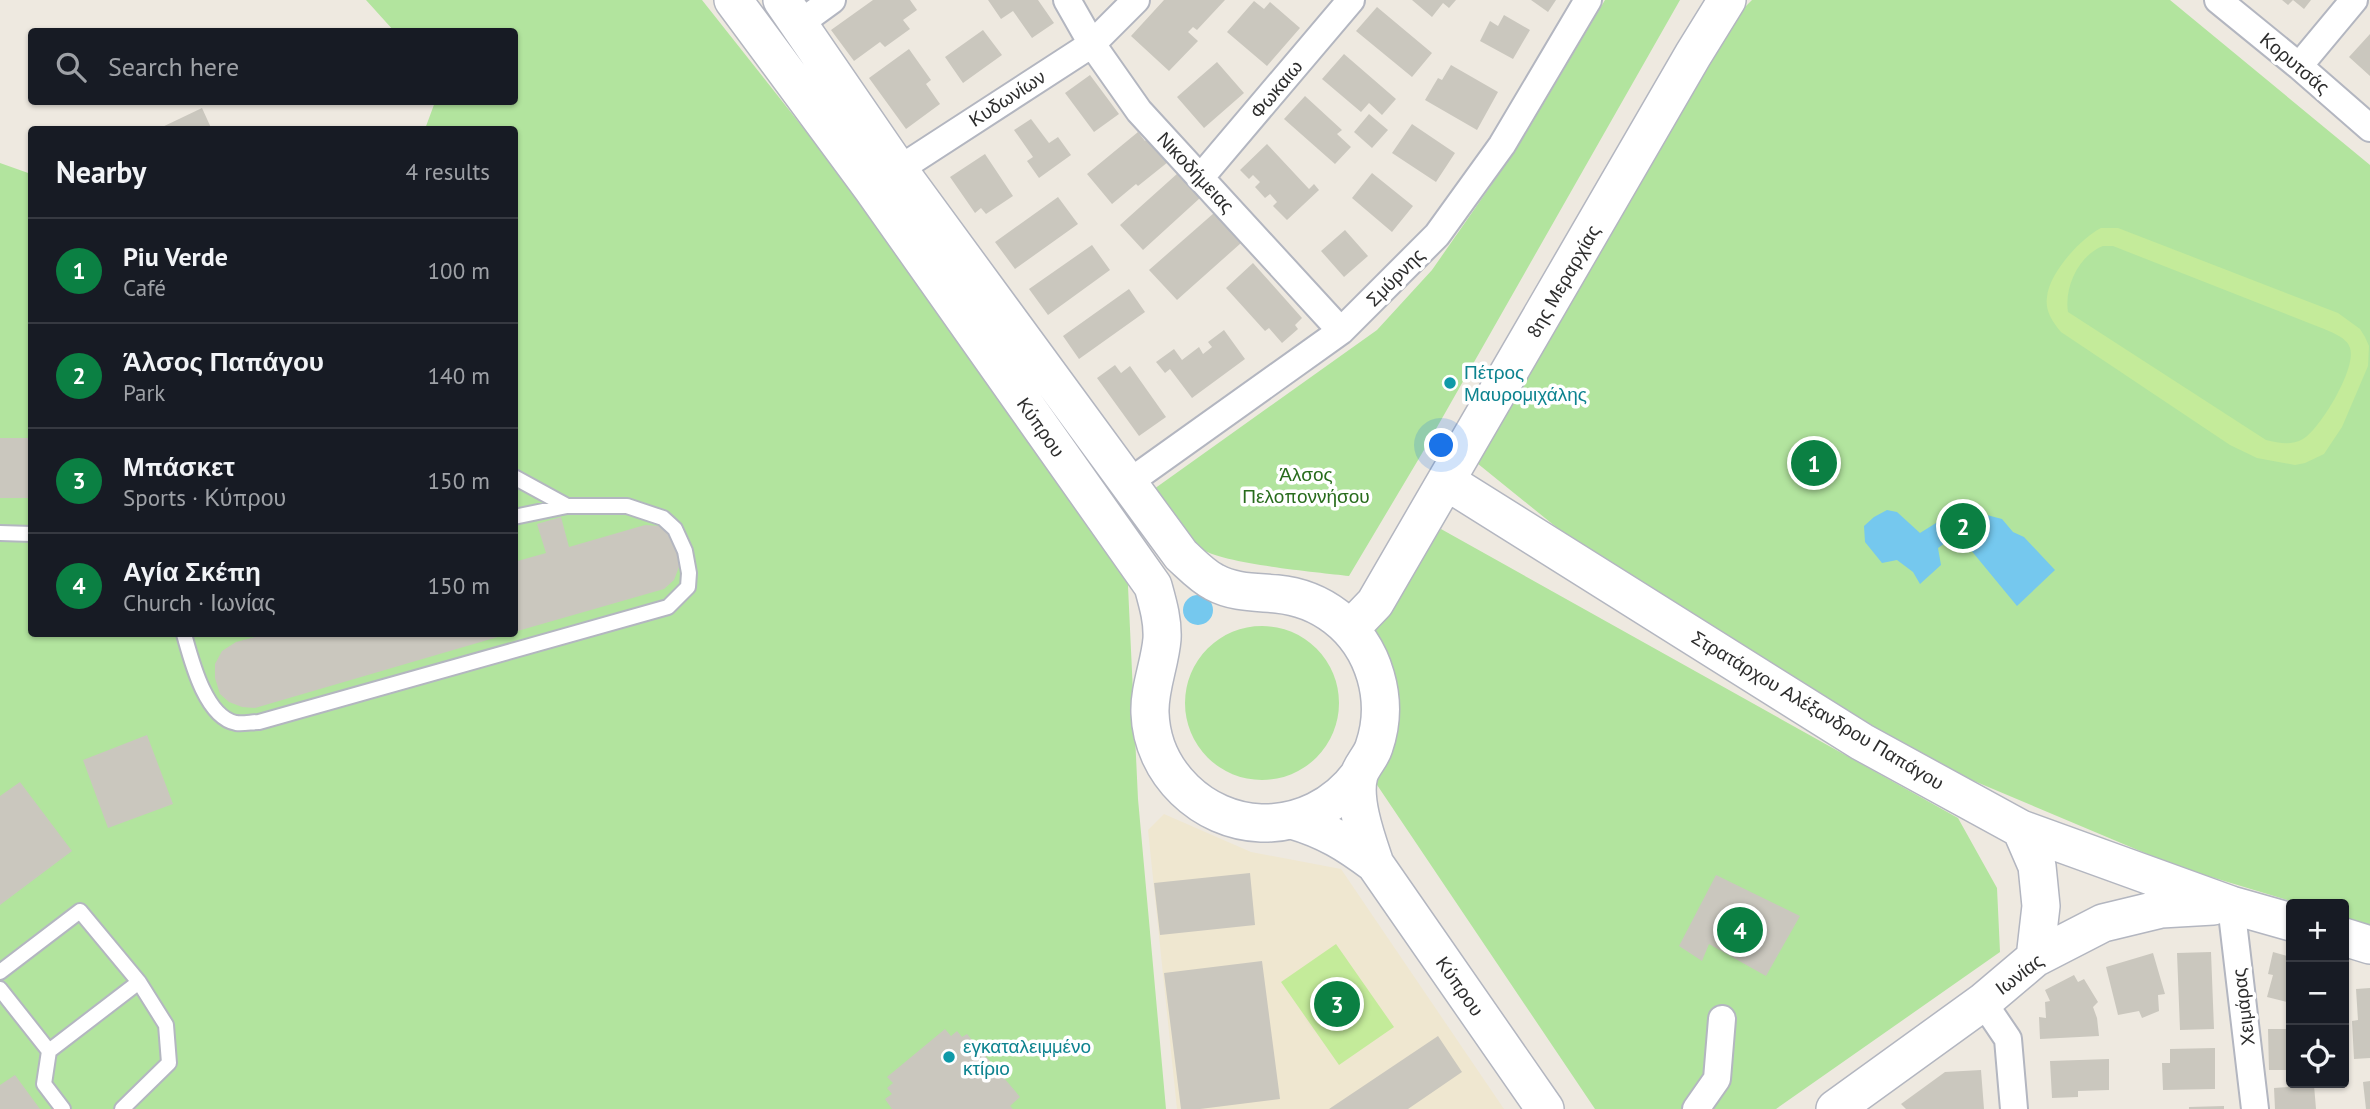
<!DOCTYPE html>
<meta charset="utf-8">
<style>
:root{--surface:#171b24;--page:#242831;--text:#f1f3f6;--muted:#9ea1a6;--line:#363941;--accent:#0b8043}
body{margin:0;font-family:"PT Sans",sans-serif;background:var(--page);color:var(--text)}
.controls{position:absolute;right:21px;bottom:21px;display:grid;overflow:hidden;border-radius:7px;box-shadow:0 2px 5px #0004}
.controls button{width:63px;height:63px;display:grid;place-items:center;padding:0;border:0;border-bottom:2px solid var(--line);background:var(--surface);color:var(--text);font:35px sans-serif}
.you{position:absolute;left:1442px;top:446px;width:24px;height:24px;margin:-18px;border:5px solid #fff;border-radius:50%;background:#1a73e8;box-shadow:0 0 0 10px #1a73e833}
.badge{display:grid;place-items:center;width:46px;height:46px;border-radius:50%;background:var(--accent);color:#fff;font-size:23px;font-weight:700}
.pin{position:absolute;translate:-50% -50%;border:4px solid #fff;box-shadow:0 2px 7px #0006}
.list{margin:0;padding:0;list-style:none}
h2{display:flex;justify-content:space-between;align-items:center;height:91px;margin:0;padding:0 28px;font-size:30px}
h2 small{font-size:23px;font-weight:400;color:var(--muted)}
.list li{display:grid;grid-template-columns:46px 1fr auto;gap:21px;align-items:center;box-sizing:border-box;height:105px;padding:0 28px;border-top:2px solid var(--line)}
.list b{display:block;font-size:26px;white-space:nowrap}
.list p{margin:0;font-size:23px;white-space:nowrap;color:var(--muted)}
.list em{font-size:23px;font-style:normal;color:var(--muted)}
.icon{flex:none;width:38px;height:38px;fill:none;stroke:currentColor;stroke-width:2;stroke-linecap:round;stroke-linejoin:round}
.map{position:relative;flex:none;width:2370px;height:1109px;overflow:hidden}
.search{position:absolute;background:var(--surface);box-shadow:0 2px 5px #0004;left:28px;top:28px;width:490px;height:77px;display:flex;align-items:center;gap:18px;box-sizing:border-box;padding:0 24px;border-radius:7px;color:var(--muted);font-size:26px}
.panel{position:absolute;background:var(--surface);box-shadow:0 2px 5px #0004;left:28px;top:126px;width:490px;height:511px;border-radius:7px}
.map>svg:first-child{display:block}
.education{fill:#efe7d0}
.green{fill:#b2e49e}
.pitch{fill:#c4eb9a;fill-rule:evenodd}
.water{fill:#75c8ee}
.building{fill:#cac7be}
.lines{fill:none;stroke-linecap:round;stroke-linejoin:round}
.lane-casing{stroke:#b3b6c0;stroke-width:18}
.street-casing{stroke:#b3b6c0;stroke-width:30}
.secondary-casing{stroke:#b3b6c0;stroke-width:40}
.lane{stroke:#fff;stroke-width:14}
.street{stroke:#fff;stroke-width:26}
.secondary{stroke:#fff;stroke-width:37}
.culture-dot{fill:#0f9aa8;stroke:#fff;stroke-width:2.5}
.labels{text-anchor:middle;dominant-baseline:central;stroke-width:7;stroke-linejoin:round;paint-order:stroke}
.street-label{font-size:19px;fill:#2d2d2d;stroke:#fff}
.culture-label{font-size:19px;fill:#0d838f;stroke:#fff;text-anchor:start}
.park-label{font-size:19px;fill:#286c1c;stroke:#fff}
</style>
<div class="map">
<svg width="2370" height="1109" viewBox="0 0 2370 1109">
<rect width="100%" height="100%" fill="#eee9e0"/>
<path class="education" d="M 1164,814 L 1251,852 L 1341,869 L 1504,1109 L 1177,1109 L 1148,830 Z"/>
<path class="green" d="M 366,0 L 702,0 L 899,249 L 1127,565 L 1138,799 L 1166,1109 L 0,1109 L 0,163 L 31,174 L 32,634 L 514,634 L 514,130 L 425,129 L 435,102 L 514,102 L 514,32 L 394,31 Z
M 1605,0 L 1680,0 L 1424,450 L 1349,576 C 1318,572 1221,564 1200,548 C 1179,533 1167,510 1154,489 L 1377,330 L 1432,270 L 1517,148 Z
M 1752,0 L 2170,0 L 2370,165 L 2370,926 L 2344,918 L 2344,904 L 2300,904 L 2178,867 L 1917,757 L 1639,594 L 1472,459 L 1726,26 Z
M 1441,529 L 1958,818 L 1997,888 L 2000,952 L 1776,1109 L 1595,1109 L 1369,773 L 1387,708 L 1374,626 Z
M1185 703a77 77 0 1 1 154 0a77 77 0 1 1-154 0Z"/>
<path class="pitch" d="M 2101,228 L 2118,228 L 2338,313 L 2360,329 L 2365,337 L 2369,346 L 2368,366 L 2342,427 L 2324,454 L 2305,463 L 2295,465 L 2257,458 L 2230,445 L 2061,332 C 2052,321 2045,311 2047,297 C 2049,273 2081,238 2101,228 ZM 2103,246 L 2113,246 L 2319,327 C 2329,331 2347,337 2350,348 C 2357,368 2320,429 2303,439 C 2291,446 2279,443 2266,440 L 2068,312 C 2064,287 2079,255 2103,246 Z
M 1336,944 L 1394,1027 L 1339,1065 L 1281,982 Z"/>
<path class="water" d="M 1887,510 L 1897,512 L 1920,533 L 1952,513 L 1968,510 L 2002,519 L 2013,532 L 2024,537 L 2055,570 L 2017,606 L 1970,549 L 1952,538 L 1938,548 L 1941,565 L 1920,584 L 1913,572 L 1897,560 L 1882,563 L 1865,542 L 1864,526 L 1874,517 Z
M1183 610a15 15 0 1 1 30 0a15 15 0 1 1-30 0Z"/>
<path class="building" d="M 873,0 L 910,0 L 917,10 L 903,20 L 910,29 L 885,47 L 880,42 L 854,61 L 831,30 Z
M 988,0 L 1038,0 L 1054,23 L 1032,38 L 1013,11 L 1001,19 Z
M 1164,0 L 1225,0 L 1197,30 L 1193,27 L 1188,32 L 1198,41 L 1169,71 L 1131,36 Z
M 1412,0 L 1456,0 L 1449,8 L 1443,3 L 1432,17 Z
M 1531,0 L 1556,0 L 1548,12 Z
M 2282,0 L 2311,0 L 2304,9 L 2293,0 L 2288,5 Z
M 1254,1 L 1264,9 L 1270,2 L 1300,28 L 1267,66 L 1227,32 Z
M 1377,7 L 1432,53 L 1412,77 L 1356,31 Z
M 1504,15 L 1530,30 L 1513,59 L 1480,41 L 1490,21 L 1498,26 Z
M 983,30 L 1002,55 L 963,83 L 945,57 Z
M 2370,34 L 2370,76 L 2349,57 Z
M 909,49 L 931,80 L 926,84 L 940,104 L 906,129 L 869,78 Z
M 1344,54 L 1396,99 L 1382,115 L 1369,103 L 1361,112 L 1322,79 Z
M 1217,62 L 1244,93 L 1204,128 L 1177,97 Z
M 1451,65 L 1498,92 L 1477,130 L 1425,100 L 1438,78 L 1442,80 Z
M 1090,75 L 1119,114 L 1094,132 L 1065,93 Z
M 1305,96 L 1342,130 L 1337,134 L 1351,147 L 1335,164 L 1284,119 Z
M 202,108 L 212,130 L 156,130 Z
M 1369,114 L 1388,130 L 1372,148 L 1354,132 Z
M 1031,119 L 1049,143 L 1058,137 L 1071,155 L 1039,178 L 1027,161 L 1033,157 L 1014,130 Z
M 1412,124 L 1455,153 L 1436,182 L 1392,153 Z
M 1138,132 L 1145,141 L 1148,138 L 1168,162 L 1138,186 L 1136,184 L 1112,204 L 1087,174 Z
M 1267,144 L 1309,189 L 1314,184 L 1319,190 L 1287,220 L 1273,206 L 1277,202 L 1270,194 L 1265,198 L 1255,187 L 1260,182 L 1253,175 L 1249,179 L 1240,170 Z
M 985,154 L 1013,196 L 986,214 L 981,208 L 975,213 L 950,177 Z
M 1178,173 L 1200,198 L 1143,250 L 1120,225 Z
M 1372,173 L 1413,206 L 1392,232 L 1352,198 Z
M 1058,197 L 1078,224 L 1015,269 L 995,242 Z
M 1214,213 L 1241,243 L 1177,300 L 1149,270 Z
M 1345,230 L 1368,256 L 1344,277 L 1321,251 Z
M 1092,245 L 1110,270 L 1048,315 L 1029,289 Z
M 1253,263 L 1302,318 L 1295,325 L 1298,329 L 1282,343 L 1269,328 L 1265,331 L 1226,288 Z
M 1129,289 L 1145,312 L 1079,359 L 1063,336 Z
M 1224,330 L 1245,359 L 1192,398 L 1170,369 L 1165,373 L 1156,362 L 1174,349 L 1182,360 L 1199,347 L 1203,354 L 1212,347 L 1208,342 Z
M 1115,365 L 1121,373 L 1130,366 L 1166,417 L 1139,436 L 1097,378 Z
M 0,438 L 32,438 L 32,498 L 0,498 Z
M 561,517 L 569,547 L 645,525 L 659,526 L 673,538 L 679,551 L 679,567 L 674,580 L 664,589 L 514,632 L 514,562 L 546,553 L 537,524 Z
M 267,634 L 508,634 L 255,708 L 242,707 L 229,702 L 220,694 L 215,678 L 215,664 L 222,651 L 236,642 Z
M 147,735 L 173,804 L 108,828 L 83,760 Z
M 20,782 L 72,851 L 0,905 L 0,796 Z
M 1250,873 L 1255,925 L 1160,935 L 1154,883 Z
M 1716,875 L 1800,916 L 1766,976 L 1709,944 L 1702,961 L 1679,946 Z
M 2211,952 L 2214,1029 L 2180,1030 L 2177,953 Z
M 2273,952 L 2291,957 L 2291,1003 L 2267,997 L 2273,975 L 2268,974 Z
M 2153,953 L 2165,994 L 2158,995 L 2159,1011 L 2142,1018 L 2139,1011 L 2118,1015 L 2106,967 Z
M 1262,961 L 1280,1099 L 1200,1109 L 1181,1109 L 1164,973 Z
M 2074,975 L 2078,982 L 2084,979 L 2098,1002 L 2093,1007 L 2097,1018 L 2099,1036 L 2040,1039 L 2039,1017 L 2046,1018 L 2045,1002 L 2050,1001 L 2045,990 Z
M 2370,988 L 2370,1058 L 2354,1059 L 2352,1021 L 2358,1020 L 2356,989 Z
M 945,1029 L 951,1036 L 957,1031 L 962,1037 L 967,1034 L 1020,1097 L 1010,1106 L 1013,1109 L 892,1109 L 885,1099 L 892,1094 L 887,1088 L 893,1083 L 887,1077 Z
M 2268,1029 L 2291,1029 L 2291,1070 L 2269,1070 Z
M 1438,1036 L 1462,1072 L 1408,1109 L 1329,1109 Z
M 2215,1048 L 2215,1089 L 2163,1090 L 2162,1063 L 2170,1063 L 2170,1049 Z
M 2109,1059 L 2109,1090 L 2078,1091 L 2078,1097 L 2052,1098 L 2050,1061 Z
M 1981,1070 L 1984,1109 L 1906,1109 L 1901,1104 L 1945,1072 Z
M 15,1075 L 40,1109 L 0,1109 L 0,1085 Z
M 2370,1081 L 2370,1109 L 2366,1109 L 2363,1082 Z
M 2314,1085 L 2316,1109 L 2275,1109 L 2274,1088 Z
M 2224,1106 L 2224,1109 L 2189,1109 L 2189,1107 Z"/>
<g class="lines">
<defs>
<path id="lane" d="M 514,517 L 567,506
M 0,533 L 32,534
M 184,634 C 191,659 205,717 236,723 C 243,724 252,722 259,722 L 668,607 L 688,587 L 689,573 L 685,551 L 675,529 L 663,518 L 627,506 L 567,506 L 514,477
M 0,972 L 80,911 L 139,982 L 166,1025 L 169,1063 L 122,1109
M 0,989 L 49,1051 L 139,982
M 49,1051 L 44,1084 L 63,1109"/>
<path id="street" d="M 1067,0 L 1092,44 L 1139,111 L 1341,331
M 2218,0 L 2299,66 L 2370,128
M 799,24 L 832,0
M 2299,66 L 2354,0
M 1201,177 L 1351,0
M 884,179 L 1092,44 L 1136,0
M 1128,483 L 1341,331 L 1437,235 L 1502,145 L 1588,0
M 2231,905 L 2255,1109
M 1983,1002 L 2008,1039 L 2014,1109
M 1696,1109 L 1717,1079 L 1722,1019"/>
<path id="secondary" d="M 733,0 L 872,188 L 1153,586 C 1158,604 1163,621 1162,639 C 1160,664 1149,688 1150,713 C 1152,773 1203,821 1261,823 C 1300,824 1336,806 1359,775
M 782,0 L 898,169 L 1181,555 C 1192,565 1202,576 1214,582 C 1234,593 1256,592 1277,594 C 1298,596 1319,604 1336,617 C 1375,647 1390,701 1374,747 C 1371,757 1362,765 1359,775 C 1352,800 1367,840 1375,864 L 1545,1109
M 1446,481 L 1862,742 L 2021,829 L 2231,905 L 2291,922
M 1350,629 L 1375,603 L 1693,55 L 1727,0
M 1292,820 C 1326,830 1347,843 1375,864
M 2021,829 L 2037,866 L 2041,906 L 2035,958
M 2344,937 L 2370,945
M 1835,1109 L 1983,1002 L 2035,958 L 2103,923 L 2161,909 L 2213,906"/>
</defs>
<use href="#lane" class="lane-casing"/>
<use href="#street" class="street-casing"/>
<use href="#secondary" class="secondary-casing"/>
<use href="#lane" class="lane"/>
<use href="#street" class="street"/>
<use href="#secondary" class="secondary"/>
</g>
<g class="culture-dot">
<circle cx="1450" cy="383" r="7"/>
<circle cx="949" cy="1057" r="7"/>
</g>
<g class="labels">
<g class="street-label">
<text transform="translate(2295 63) rotate(40)">Κορυτσάς</text>
<text transform="translate(1276 89) rotate(-50)">Φωκαιω</text>
<text transform="translate(1007 98) rotate(-33)">Κυδωνίων</text>
<text transform="translate(1196 172) rotate(47)">Νικοδήμειας</text>
<text transform="translate(1395 277) rotate(-45)">Σμύρνης</text>
<text transform="translate(1563 281) rotate(-60)">8ης Μεραρχίας</text>
<text transform="translate(1041 427) rotate(55)">Κύπρου</text>
<text transform="translate(1818 710) rotate(31)">Στρατάρχου Αλέξανδρου Παπάγου</text>
<text transform="translate(2019 974) rotate(-37)">Ιωνίας</text>
<text transform="translate(1460 986) rotate(55)">Κύπρου</text>
<text transform="translate(2243 1007) rotate(-97)">Χειμάρας</text>
</g>
<g class="culture-label">
<text x="1464" y="372">Πέτρος<tspan x="1464" dy="22">Μαυρομιχάλης</tspan></text>
<text x="963" y="1046">εγκαταλειμμένο<tspan x="963" dy="22">κτίριο</tspan></text>
</g>
<g class="park-label">
<text x="1306" y="474">Άλσος<tspan x="1306" dy="22">Πελοποννήσου</tspan></text>
</g>
</g>
</svg>
<div class="controls">
<button>+</button>
<button>−</button>
<button><svg class="icon" aria-label="locate" viewBox="0 0 24 24"><circle cx="12" cy="12" r="6"/><path d="M12 2v4M12 18v4M2 12h4M18 12h4"/></svg></button>
</div>
<div class="you"></div>
<div class="pin badge" style="left:1814px;top:463px">1</div>
<div class="pin badge" style="left:1963px;top:526px">2</div>
<div class="pin badge" style="left:1337px;top:1004px">3</div>
<div class="pin badge" style="left:1740px;top:930px">4</div>
<div class="search"><svg class="icon" aria-label="search" viewBox="0 0 24 24"><circle cx="10" cy="10" r="6"/><path d="M15 15l6 6"/></svg>Search here</div>
<section class="panel">
<h2>Nearby<small>4 results</small></h2>
<ul class="list">
<li><span class="badge">1</span><div><b>Piu Verde</b><p>Café</p></div><em>100 m</em></li>
<li><span class="badge">2</span><div><b>Άλσος Παπάγου</b><p>Park</p></div><em>140 m</em></li>
<li><span class="badge">3</span><div><b>Μπάσκετ</b><p>Sports · Κύπρου</p></div><em>150 m</em></li>
<li><span class="badge">4</span><div><b>Αγία Σκέπη</b><p>Church · Ιωνίας</p></div><em>150 m</em></li>
</ul>
</section>
</div>
